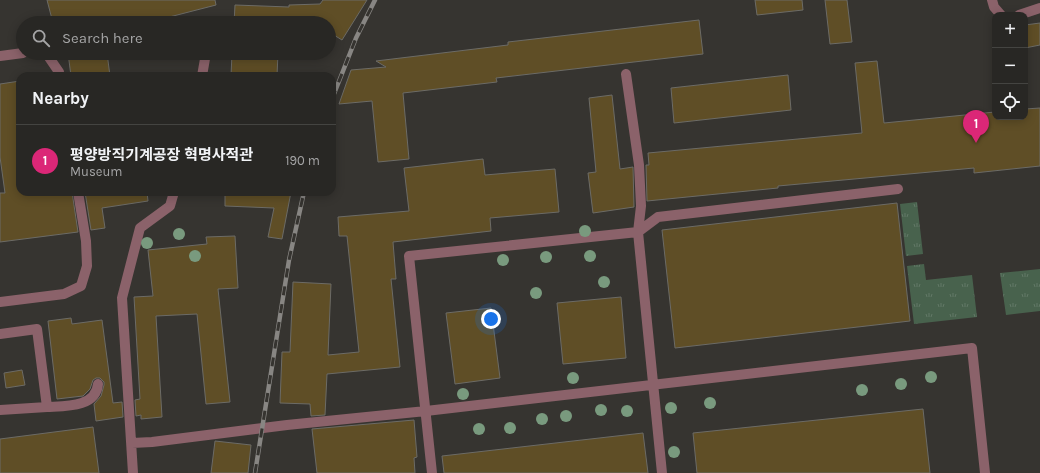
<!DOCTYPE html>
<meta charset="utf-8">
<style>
:root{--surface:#282724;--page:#343331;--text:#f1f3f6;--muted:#a5a5a6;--line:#444441;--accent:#db2777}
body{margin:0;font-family:Karla,"Noto Sans KR",sans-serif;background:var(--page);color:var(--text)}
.controls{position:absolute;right:12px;top:12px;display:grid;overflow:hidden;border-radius:8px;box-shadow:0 2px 10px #0003}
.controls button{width:36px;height:36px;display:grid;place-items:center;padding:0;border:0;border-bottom:1px solid var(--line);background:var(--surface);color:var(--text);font:20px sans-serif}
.you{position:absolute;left:491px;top:319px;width:14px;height:14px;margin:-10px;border:3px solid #fff;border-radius:50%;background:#1a73e8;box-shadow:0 0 0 6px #1a73e833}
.badge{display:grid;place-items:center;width:26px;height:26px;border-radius:50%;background:var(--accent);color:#fff;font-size:13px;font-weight:700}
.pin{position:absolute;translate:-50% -33px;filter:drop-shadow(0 1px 2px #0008)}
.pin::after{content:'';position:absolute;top:21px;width:14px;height:12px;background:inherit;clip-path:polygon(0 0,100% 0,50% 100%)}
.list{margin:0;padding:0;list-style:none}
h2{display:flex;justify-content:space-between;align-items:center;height:52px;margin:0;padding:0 16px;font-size:17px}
h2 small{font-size:13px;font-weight:400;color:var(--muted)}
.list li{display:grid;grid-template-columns:26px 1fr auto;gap:12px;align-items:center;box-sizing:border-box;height:72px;padding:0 16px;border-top:1px solid var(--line)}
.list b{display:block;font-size:15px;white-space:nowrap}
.list p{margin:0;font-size:13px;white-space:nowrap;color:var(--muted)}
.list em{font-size:13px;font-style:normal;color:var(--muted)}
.icon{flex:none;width:22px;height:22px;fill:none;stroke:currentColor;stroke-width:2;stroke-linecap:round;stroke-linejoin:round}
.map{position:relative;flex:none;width:1040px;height:473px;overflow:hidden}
.search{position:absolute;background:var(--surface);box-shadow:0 2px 10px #0003;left:16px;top:16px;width:320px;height:44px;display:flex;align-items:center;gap:10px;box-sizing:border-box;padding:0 14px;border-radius:22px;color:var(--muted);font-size:15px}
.panel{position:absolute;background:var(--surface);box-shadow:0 2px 10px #0003;left:16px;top:72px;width:320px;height:124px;border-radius:12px}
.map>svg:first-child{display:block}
.grass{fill:url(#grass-tufts)}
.building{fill:#5f4e26;stroke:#6c6b66}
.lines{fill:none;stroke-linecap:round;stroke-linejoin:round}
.minor{stroke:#8b626a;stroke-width:10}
.rail-casing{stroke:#888683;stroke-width:4.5}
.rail{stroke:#363430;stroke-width:3;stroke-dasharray:9;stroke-linecap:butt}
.tree{fill:#799a7e}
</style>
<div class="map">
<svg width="1040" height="473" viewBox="0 0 1040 473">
<defs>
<pattern id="grass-tufts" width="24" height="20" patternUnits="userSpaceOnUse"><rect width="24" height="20" fill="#48624d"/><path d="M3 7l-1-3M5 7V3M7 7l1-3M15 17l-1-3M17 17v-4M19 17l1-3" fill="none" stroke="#627866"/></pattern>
</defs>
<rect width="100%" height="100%" fill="#363430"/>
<path class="grass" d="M 917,202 L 923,254 L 906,256 L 900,204 Z
M 924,264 L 926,280 L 972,275 L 977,317 L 914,324 L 907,266 Z
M 1040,269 L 1040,311 L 1006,315 L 1000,273 Z"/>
<path class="building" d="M 47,0 L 215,0 L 216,5 L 146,23 L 53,23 Z
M 323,0 L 367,0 L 342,40 L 329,32 L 329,23 L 234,23 L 235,5 L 289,7 L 289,5 L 320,4 Z
M 755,0 L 802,0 L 803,10 L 757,15 Z
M 825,0 L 847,0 L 852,42 L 830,44 Z
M 699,20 L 703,54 L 496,78 L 497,82 L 403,93 L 409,159 L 378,162 L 372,101 L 339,104 L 351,70 L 386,67 L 376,61 L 508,45 L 508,42 Z
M 1040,23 L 1040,45 L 1025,48 L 1025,25 Z
M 68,53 L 107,53 L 110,76 L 71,76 Z
M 232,53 L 278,53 L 277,76 L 231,76 Z
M 877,61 L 884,123 L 995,112 L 995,117 L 1025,117 L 1025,109 L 1040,108 L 1040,166 L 974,173 L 974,168 L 778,186 L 778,188 L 647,201 L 646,165 L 649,165 L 648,153 L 862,133 L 855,63 Z
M 788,75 L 791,110 L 674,123 L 671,88 Z
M 20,81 L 20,192 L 72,192 L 78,232 L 0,242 L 0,193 L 5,193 L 0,157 L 0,84 Z
M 612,95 L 620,169 L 633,167 L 634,207 L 593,213 L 588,173 L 596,172 L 589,98 Z
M 483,159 L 485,175 L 555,169 L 559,212 L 490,218 L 491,231 L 393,242 L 396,279 L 391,279 L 400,367 L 327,374 L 325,415 L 311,416 L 310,404 L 280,403 L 282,352 L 290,352 L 293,282 L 331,284 L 328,355 L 359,352 L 347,236 L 339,236 L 338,217 L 409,211 L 404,168 Z
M 85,192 L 147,192 L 148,201 L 102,208 L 105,228 L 91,230 Z
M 225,192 L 291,192 L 282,239 L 268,237 L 274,208 L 225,206 Z
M 897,203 L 910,321 L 675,348 L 662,230 Z
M 235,236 L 238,288 L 218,289 L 230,402 L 206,404 L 197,314 L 156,316 L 162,417 L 141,419 L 141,415 L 136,416 L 135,400 L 140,399 L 134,297 L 153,296 L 148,250 L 207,244 L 206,237 Z
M 621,297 L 626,358 L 563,364 L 557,303 Z
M 491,308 L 500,378 L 455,384 L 446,313 Z
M 71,318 L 72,324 L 102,320 L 113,403 L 122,402 L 123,417 L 96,421 L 94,404 L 101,396 L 104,385 L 104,382 L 100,378 L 96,378 L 93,380 L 90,389 L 83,396 L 57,399 L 48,321 Z
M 22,370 L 25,385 L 6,388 L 4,373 Z
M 923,409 L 930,473 L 697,473 L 693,433 Z
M 414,420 L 417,457 L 414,458 L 415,473 L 317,473 L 312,429 Z
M 93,427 L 99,473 L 0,473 L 0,439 Z
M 643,433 L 648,473 L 444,473 L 442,456 Z
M 215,441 L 251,445 L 248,473 L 211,473 Z"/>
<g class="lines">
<path class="minor" d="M 992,0 L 994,7 L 1001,15
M 1019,15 L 1040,8
M 46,53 L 59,72 L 59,76
M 0,56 L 23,53
M 626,74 L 639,165 L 641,206 L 638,232 L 662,473
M 202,76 L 206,53
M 0,302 L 64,294 L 81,286 L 87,266 L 86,241 L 78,192
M 0,334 L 37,329 L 47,407 L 0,410
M 47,407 C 64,406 96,408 98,384
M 132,443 L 152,442 L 287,425 L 426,411 L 972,348 L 985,473
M 133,473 L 122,298 L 140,228 L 170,206 L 174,192
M 432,473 L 409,256 L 638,232 L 658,217 L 898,189"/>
<defs>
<path id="rail" d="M 332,99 L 356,38 L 375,0
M 255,473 L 289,260 L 304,192"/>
</defs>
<use href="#rail" class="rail-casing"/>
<use href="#rail" class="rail"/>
</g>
<g class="tree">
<circle cx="585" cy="231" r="6"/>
<circle cx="179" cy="234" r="6"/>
<circle cx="147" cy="243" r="6"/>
<circle cx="195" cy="256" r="6"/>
<circle cx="590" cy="256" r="6"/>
<circle cx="546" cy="257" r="6"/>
<circle cx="503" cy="260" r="6"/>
<circle cx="604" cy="282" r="6"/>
<circle cx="536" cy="293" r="6"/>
<circle cx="931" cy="377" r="6"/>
<circle cx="573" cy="378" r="6"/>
<circle cx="901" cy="384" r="6"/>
<circle cx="862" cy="390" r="6"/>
<circle cx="463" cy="394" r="6"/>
<circle cx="710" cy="403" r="6"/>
<circle cx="671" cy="408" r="6"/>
<circle cx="601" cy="410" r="6"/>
<circle cx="627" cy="411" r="6"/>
<circle cx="566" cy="416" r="6"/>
<circle cx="542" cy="419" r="6"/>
<circle cx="510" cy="428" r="6"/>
<circle cx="479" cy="429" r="6"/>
<circle cx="674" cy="452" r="6"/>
</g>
</svg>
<div class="controls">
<button>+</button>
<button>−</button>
<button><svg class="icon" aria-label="locate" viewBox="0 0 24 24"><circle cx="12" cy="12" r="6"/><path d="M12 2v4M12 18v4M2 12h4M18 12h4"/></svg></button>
</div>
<div class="you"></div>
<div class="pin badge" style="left:976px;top:143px">1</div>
<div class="search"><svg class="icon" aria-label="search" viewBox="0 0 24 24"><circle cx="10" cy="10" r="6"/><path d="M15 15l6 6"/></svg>Search here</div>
<section class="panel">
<h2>Nearby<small></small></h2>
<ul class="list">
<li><span class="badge">1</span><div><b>평양방직기계공장 혁명사적관</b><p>Museum</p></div><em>190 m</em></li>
</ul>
</section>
</div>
